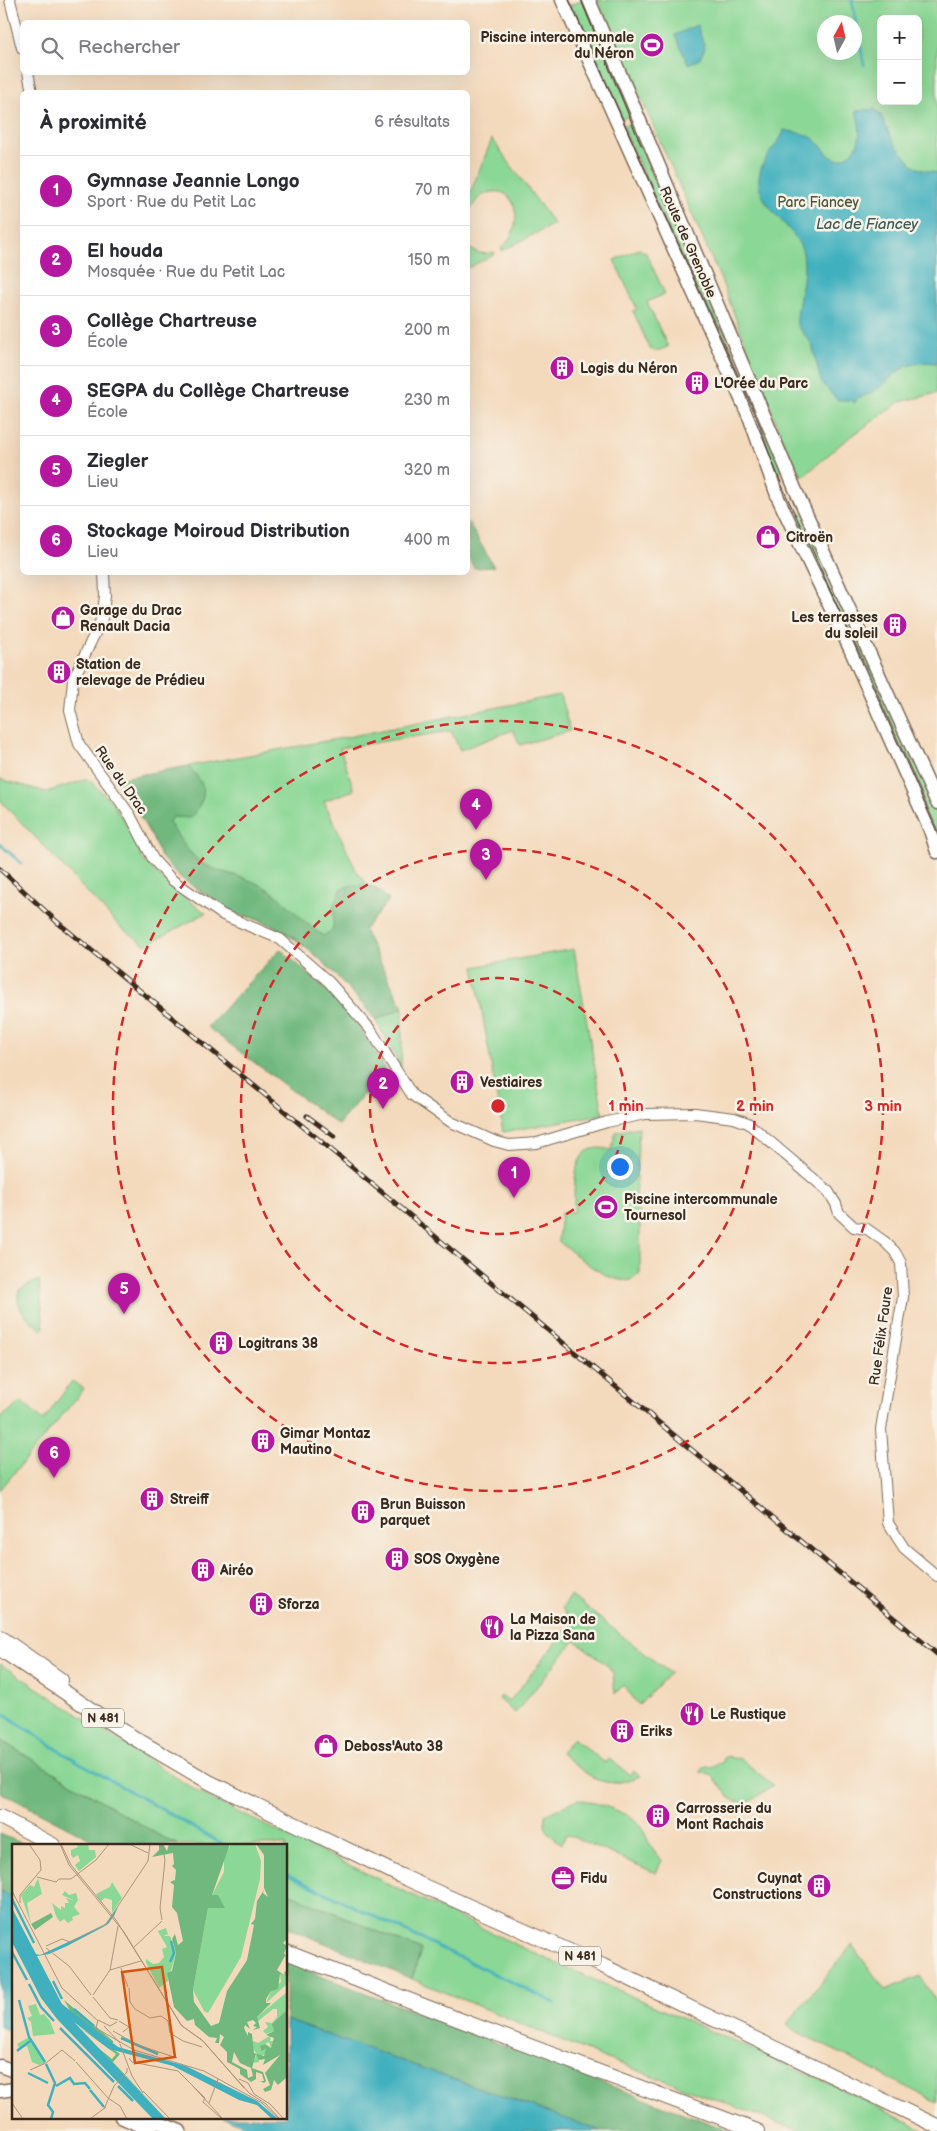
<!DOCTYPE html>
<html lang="fr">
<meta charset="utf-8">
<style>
:root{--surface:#fff;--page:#f7f7f7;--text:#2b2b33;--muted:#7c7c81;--line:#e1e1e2;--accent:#b5179e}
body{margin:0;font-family:"Balsamiq Sans",sans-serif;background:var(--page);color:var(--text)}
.controls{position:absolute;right:15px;top:15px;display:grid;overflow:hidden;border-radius:8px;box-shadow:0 5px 20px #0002}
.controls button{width:45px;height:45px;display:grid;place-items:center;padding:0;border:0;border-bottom:1px solid var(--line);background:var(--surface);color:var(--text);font:25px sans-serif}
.compass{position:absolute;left:817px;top:15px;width:45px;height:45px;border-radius:50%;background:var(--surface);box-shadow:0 5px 20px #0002;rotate:8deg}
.you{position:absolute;left:619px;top:1166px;width:18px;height:18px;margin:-12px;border:4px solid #fff;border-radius:50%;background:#1a73e8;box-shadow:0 0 0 8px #1a73e833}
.badge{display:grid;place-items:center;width:32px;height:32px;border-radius:50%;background:var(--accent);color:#fff;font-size:16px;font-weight:700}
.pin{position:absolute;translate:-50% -41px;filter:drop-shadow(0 1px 2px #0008)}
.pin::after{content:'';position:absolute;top:26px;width:18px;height:15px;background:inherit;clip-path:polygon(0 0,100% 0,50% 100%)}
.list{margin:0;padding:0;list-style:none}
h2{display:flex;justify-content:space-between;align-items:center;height:65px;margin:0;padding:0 20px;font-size:21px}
h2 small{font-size:16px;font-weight:400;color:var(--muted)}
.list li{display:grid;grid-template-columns:32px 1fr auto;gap:15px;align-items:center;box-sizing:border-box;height:70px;padding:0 20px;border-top:1px solid var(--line)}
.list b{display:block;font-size:19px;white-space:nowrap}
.list p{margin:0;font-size:16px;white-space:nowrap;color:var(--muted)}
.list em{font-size:16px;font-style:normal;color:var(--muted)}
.icon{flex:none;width:28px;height:28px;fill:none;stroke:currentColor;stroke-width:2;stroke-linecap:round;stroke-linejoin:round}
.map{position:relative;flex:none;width:937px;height:2131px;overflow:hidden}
.search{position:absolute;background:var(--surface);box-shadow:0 5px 20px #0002;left:20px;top:20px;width:450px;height:55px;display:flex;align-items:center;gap:12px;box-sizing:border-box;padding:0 18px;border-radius:8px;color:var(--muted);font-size:19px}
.panel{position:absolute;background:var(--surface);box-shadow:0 5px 20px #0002;left:20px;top:90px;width:450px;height:485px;border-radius:8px}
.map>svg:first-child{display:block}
.green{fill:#8bd795;stroke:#63805a;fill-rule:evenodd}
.forest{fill:#70b87e;stroke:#56714e}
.water{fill:#41b0be;stroke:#3e6d6e}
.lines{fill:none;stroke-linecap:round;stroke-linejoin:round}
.stream{stroke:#41b0be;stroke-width:3}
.tertiary-casing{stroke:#7c6856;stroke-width:12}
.secondary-casing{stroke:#7c6856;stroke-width:15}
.trunk-casing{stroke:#7c6856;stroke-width:16}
.tertiary{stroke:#fff;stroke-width:10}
.secondary{stroke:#fff;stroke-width:12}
.trunk{stroke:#fff;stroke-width:14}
.tram{stroke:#3b2a1e;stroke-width:1}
.rail-casing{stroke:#3b2a1e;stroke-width:5}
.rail{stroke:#f7f3e8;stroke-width:3;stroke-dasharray:9;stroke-linecap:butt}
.ring{fill:none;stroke:#d62828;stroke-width:2.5;stroke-dasharray:9 6}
.labels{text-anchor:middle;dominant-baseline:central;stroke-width:5;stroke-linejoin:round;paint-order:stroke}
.shield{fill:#f7f3e8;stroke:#73665b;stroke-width:1}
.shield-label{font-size:12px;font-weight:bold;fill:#3b2a1e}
.poi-label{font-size:14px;font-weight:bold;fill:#3b2a1e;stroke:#f7f3e8;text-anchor:start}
.park-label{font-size:14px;fill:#4f553c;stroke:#f7f3e8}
.street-label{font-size:14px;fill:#3b2a1e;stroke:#f7f3e8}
.water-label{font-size:15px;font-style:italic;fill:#3d5956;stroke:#f7f3e8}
.inset-river{fill:none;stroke:#41b0be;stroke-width:2.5}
.inset-road{fill:none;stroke:#aa947d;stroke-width:1}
.view{fill:#d7540e;fill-opacity:0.15;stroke:#d7540e;stroke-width:2.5}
.inset-edge{fill:none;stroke:#3b2a1e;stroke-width:2.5}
.centre{fill:#d62828;stroke:#f7f3e8;stroke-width:2.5}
.ring-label{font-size:15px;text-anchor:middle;font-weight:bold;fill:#d62828;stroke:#f7f3e8;stroke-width:5;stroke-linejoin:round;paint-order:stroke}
</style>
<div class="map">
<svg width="937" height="2131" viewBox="0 0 937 2131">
<rect width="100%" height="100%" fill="#f7f3e8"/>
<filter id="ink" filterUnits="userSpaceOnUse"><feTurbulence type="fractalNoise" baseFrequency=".02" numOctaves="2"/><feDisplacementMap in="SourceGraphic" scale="10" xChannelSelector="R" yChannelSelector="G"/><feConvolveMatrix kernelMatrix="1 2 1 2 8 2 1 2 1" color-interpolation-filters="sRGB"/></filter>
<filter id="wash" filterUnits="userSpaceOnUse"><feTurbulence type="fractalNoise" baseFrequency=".0096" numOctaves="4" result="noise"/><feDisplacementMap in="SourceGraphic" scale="20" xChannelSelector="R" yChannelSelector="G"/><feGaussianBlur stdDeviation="1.12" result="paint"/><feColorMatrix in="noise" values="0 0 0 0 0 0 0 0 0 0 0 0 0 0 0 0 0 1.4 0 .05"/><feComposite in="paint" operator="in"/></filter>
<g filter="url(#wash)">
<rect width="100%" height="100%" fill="#f4dabd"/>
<path class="green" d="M 582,0 L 584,0 L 632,114 L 620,120 L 569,6 Z
M 598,0 L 937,0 L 937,393 L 900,402 L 842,443 L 804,476 L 795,472 L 721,280 ZM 881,19 L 918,19 L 918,101 L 881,101 ZM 824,22 L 854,22 L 854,52 L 824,52 Z
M 634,121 L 783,470 L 772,476 L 623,126 Z
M 492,139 L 554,224 L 502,251 L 501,248 C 525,231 520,178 483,195 C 476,198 473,208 468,211 L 468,198 Z
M 468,246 C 475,254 484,255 494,252 L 495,254 L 468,268 Z
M 639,249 L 646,253 L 665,294 L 647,302 L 668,347 L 656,351 L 650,349 L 633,311 L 637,309 L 614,260 Z
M 804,513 L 937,812 L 937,842 L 791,519 Z
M 560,695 L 570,731 L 520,745 L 513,730 L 460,750 L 451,731 L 340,748 L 354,790 L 324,801 L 357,872 L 372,889 L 328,965 C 296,941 266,912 223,915 L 217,902 L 180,877 L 161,857 L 152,837 L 118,779 L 337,739 Z
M 0,779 L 46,792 L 88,779 L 112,802 L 134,837 L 142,859 L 171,888 L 206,913 L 146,945 L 120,927 L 0,800 Z
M 574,949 L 603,1114 L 503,1132 L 474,967 Z
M 403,1008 L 401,1067 L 376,1020 Z
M 639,1127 L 635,1202 L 640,1215 L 640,1273 C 637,1276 634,1279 630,1280 C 608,1285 574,1253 558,1241 L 561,1213 L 574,1212 C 575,1187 569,1138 611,1150 L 616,1132 Z
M 39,1280 L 44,1328 L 42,1330 C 29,1319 14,1309 19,1290 Z
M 72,1381 L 84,1389 L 0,1490 L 0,1418 L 22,1402 L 43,1421 Z
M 571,1596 L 670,1673 L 639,1705 L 623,1685 L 615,1694 L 613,1673 L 609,1667 L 575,1640 L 515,1713 L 499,1699 L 501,1696 L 509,1702 L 572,1622 L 562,1608 Z
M 0,1664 L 206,1797 L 536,1954 L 853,2094 L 924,2131 L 800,2131 L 607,2059 L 412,1979 L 421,1950 L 286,1892 L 286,1845 L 178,1845 L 165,1839 L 0,1740 Z
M 573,1738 L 605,1763 L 609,1759 L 630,1775 L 633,1771 L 640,1776 C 601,1792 591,1777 561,1753 Z
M 728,1756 L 741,1759 L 773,1785 L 750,1802 L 743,1803 L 733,1800 L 729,1797 L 713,1776 L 701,1772 L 702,1768 L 707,1766 L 711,1767 L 723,1762 L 724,1758 Z
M 578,1799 C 591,1801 631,1813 639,1824 C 649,1838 648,1848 662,1860 L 656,1873 L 566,1834 L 562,1844 C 549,1834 544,1832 545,1815 Z
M 852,1945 L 885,1990 L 920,1976 L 937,2003 L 937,2102 L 792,2029 L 787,2024 Z"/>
<path class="forest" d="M 468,522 L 494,567 L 474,568 L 468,558 Z
M 188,766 C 208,787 208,795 191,818 L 173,817 L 169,822 C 176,834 191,857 203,864 C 226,875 248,876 271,891 C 290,904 304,925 324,936 L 333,929 L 334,904 L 342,888 C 364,881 374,884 389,900 L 364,930 L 403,1008 L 376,1020 C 338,977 286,910 223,915 L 217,902 L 180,877 L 161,857 L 152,837 L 118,779 Z
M 280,949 L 325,988 L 356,1021 L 385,1068 L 338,1125 L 207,1027 Z
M 0,1740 L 165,1839 L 178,1845 L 102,1845 L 0,1792 Z
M 0,1834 L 25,1845 L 14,1845 L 14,1898 L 0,1891 Z
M 286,1892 L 421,1950 L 412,1979 L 286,1927 Z
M 286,1960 L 318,1975 L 730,2131 L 601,2131 L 286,2020 Z"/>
<path class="water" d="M 697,25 L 705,48 L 700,59 L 688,64 L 675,35 Z
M 875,109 L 880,114 L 894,143 L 912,164 L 920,169 L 937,173 L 937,363 C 890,358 894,390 857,398 L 855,403 L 850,400 L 837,400 L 821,382 L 812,345 L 797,325 C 796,299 811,269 800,245 C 788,221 757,206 759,177 C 761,157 783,140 784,130 C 793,132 804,133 813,138 C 821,143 826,156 836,159 C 839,160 844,158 847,156 C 863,147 861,127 856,111 Z
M 0,1891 L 14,1898 L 14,2034 L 0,2027 Z
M 286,2020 L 601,2131 L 264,2131 L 222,2117 L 286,2117 Z"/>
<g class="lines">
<path class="stream" d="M 852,0 L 864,65
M 0,844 L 21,863
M 0,1711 L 63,1753 L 224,1845
M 286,1874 L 555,2003"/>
</g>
</g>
<g filter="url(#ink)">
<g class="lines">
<defs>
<path id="tertiary" d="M 10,0 L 22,48
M 28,72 L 32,92
M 104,572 L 105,596 L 102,618 L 73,680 L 70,710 L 79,744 L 130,815 L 153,859 L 172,880 L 223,915 L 280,939 L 329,982 L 370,1029 L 412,1095 L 451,1122 L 494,1141 L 509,1145 L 537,1143 L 607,1122 L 645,1114 L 695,1113 L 734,1118 L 748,1123 L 828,1191 L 836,1204 L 839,1213 L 854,1227 L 867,1229 L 885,1242 L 895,1252 L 901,1263 L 903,1297 L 881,1429 L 888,1523 L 904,1548 L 937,1576"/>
<path id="secondary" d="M 562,0 L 750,419 L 778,498 L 851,651 L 930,830 L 937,852
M 589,0 L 796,491 L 937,803
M 0,2066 L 14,2071
M 0,2091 L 14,2089
M 121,2117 L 152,2131
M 145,2117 L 180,2131"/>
<path id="trunk" d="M 0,1637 L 61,1680
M 0,1649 L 129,1735 L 209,1782 L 401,1876 L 603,1966 L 937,2126
M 0,1817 L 53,1845
M 286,1952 L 452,2017 L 757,2131"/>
</defs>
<use href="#tertiary" class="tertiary-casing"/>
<use href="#secondary" class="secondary-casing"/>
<use href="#trunk" class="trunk-casing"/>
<use href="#tertiary" class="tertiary"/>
<use href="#secondary" class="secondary"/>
<use href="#trunk" class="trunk"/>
<path class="tram" d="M 569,0 L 744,392 L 786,495 L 812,549 L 937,832
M 581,0 L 641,145"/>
<defs>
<path id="rail" d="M 0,869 L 56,921 L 937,1654
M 307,1116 L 334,1136"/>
</defs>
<use href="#rail" class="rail-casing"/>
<use href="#rail" class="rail"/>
</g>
</g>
<g class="ring">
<circle cx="498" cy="1106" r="128"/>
<circle cx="498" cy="1106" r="257"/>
<circle cx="498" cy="1106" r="385"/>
</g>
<defs>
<symbol id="stadium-disc" viewBox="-11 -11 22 22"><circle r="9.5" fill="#b5179e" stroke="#f7f3e8"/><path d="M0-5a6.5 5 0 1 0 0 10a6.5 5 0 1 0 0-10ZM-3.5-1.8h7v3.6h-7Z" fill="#fff"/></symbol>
<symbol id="building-disc" viewBox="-11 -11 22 22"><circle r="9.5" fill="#b5179e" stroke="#f7f3e8"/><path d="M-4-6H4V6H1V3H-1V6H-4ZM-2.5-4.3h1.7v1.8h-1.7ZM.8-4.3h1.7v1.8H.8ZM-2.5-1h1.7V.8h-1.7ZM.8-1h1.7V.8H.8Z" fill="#fff"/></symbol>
<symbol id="shop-disc" viewBox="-11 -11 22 22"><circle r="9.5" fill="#b5179e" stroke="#f7f3e8"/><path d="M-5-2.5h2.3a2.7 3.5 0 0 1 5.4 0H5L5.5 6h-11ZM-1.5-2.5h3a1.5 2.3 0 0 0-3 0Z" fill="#fff"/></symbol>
<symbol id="restaurant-disc" viewBox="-11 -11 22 22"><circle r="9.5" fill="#b5179e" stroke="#f7f3e8"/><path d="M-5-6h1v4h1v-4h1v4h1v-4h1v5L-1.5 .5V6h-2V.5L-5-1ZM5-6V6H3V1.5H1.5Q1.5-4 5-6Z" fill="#fff"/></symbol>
<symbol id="office-disc" viewBox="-11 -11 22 22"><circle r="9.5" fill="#b5179e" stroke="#f7f3e8"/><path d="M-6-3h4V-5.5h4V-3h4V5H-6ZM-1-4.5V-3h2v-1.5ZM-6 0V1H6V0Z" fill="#fff"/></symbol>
</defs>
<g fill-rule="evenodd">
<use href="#stadium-disc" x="638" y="31" width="28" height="28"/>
<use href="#building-disc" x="548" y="354" width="28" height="28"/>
<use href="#building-disc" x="683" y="369" width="28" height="28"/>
<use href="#shop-disc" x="754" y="523" width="28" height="28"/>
<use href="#shop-disc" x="49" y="604" width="28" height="28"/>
<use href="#building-disc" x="881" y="611" width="28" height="28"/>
<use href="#building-disc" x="45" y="658" width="28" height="28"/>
<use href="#building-disc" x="448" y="1068" width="28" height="28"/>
<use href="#stadium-disc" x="592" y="1193" width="28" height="28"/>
<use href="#building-disc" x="207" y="1329" width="28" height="28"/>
<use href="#building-disc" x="249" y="1427" width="28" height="28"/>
<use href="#building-disc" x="138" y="1485" width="28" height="28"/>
<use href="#building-disc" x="349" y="1498" width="28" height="28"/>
<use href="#building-disc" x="383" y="1545" width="28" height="28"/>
<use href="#building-disc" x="189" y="1556" width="28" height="28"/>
<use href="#building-disc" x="247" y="1590" width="28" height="28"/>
<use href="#restaurant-disc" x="478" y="1613" width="28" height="28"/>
<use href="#restaurant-disc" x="678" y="1700" width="28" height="28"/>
<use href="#building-disc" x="608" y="1717" width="28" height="28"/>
<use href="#shop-disc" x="312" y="1732" width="28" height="28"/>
<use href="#building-disc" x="644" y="1802" width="28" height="28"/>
<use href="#office-disc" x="549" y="1864" width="28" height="28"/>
<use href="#building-disc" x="805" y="1872" width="28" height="28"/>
</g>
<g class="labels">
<g class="shield">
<rect x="82" y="1708.5" width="42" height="19" rx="4"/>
<rect x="559" y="1946.5" width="42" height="19" rx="4"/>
</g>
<g class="shield-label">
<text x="103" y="1718">N 481</text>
<text x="580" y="1956">N 481</text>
</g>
<g class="poi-label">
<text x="634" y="37" text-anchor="end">Piscine intercommunale<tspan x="634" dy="16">du Néron</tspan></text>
<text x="580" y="368">Logis du Néron</text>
<text x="714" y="383">L'Orée du Parc</text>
<text x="786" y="537">Citroën</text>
<text x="80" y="610">Garage du Drac<tspan x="80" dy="16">Renault Dacia</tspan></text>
<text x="878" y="617" text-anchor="end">Les terrasses<tspan x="878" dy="16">du soleil</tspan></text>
<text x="76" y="664">Station de<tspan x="76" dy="16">relevage de Prédieu</tspan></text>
<text x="480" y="1082">Vestiaires</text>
<text x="624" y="1199">Piscine intercommunale<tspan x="624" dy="16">Tournesol</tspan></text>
<text x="238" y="1343">Logitrans 38</text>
<text x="280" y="1433">Gimar Montaz<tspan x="280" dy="16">Mautino</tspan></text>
<text x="170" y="1499">Streiff</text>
<text x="380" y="1504">Brun Buisson<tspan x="380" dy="16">parquet</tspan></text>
<text x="414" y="1559">SOS Oxygène</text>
<text x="220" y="1570">Airéo</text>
<text x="278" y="1604">Sforza</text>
<text x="510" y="1619">La Maison de<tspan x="510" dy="16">la Pizza Sana</tspan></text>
<text x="710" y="1714">Le Rustique</text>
<text x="640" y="1731">Eriks</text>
<text x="344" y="1746">Deboss'Auto 38</text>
<text x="676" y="1808">Carrosserie du<tspan x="676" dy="16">Mont Rachais</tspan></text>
<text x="580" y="1878">Fidu</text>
<text x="802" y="1878" text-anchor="end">Cuynat<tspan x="802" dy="16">Constructions</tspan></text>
</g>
<g class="park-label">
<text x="818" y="202">Parc Fiancey</text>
</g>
<g class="street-label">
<text transform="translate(688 242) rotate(66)">Route de Grenoble</text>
<text transform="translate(121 780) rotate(55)">Rue du Drac</text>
<text transform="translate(881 1336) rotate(-82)">Rue Félix Faure</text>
</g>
<g class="water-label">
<text x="867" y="224">Lac de Fiancey</text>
</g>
</g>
<g transform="translate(12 1844)">
<rect width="275" height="275" fill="#f4dabd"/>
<path d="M 65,0 L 76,0 L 77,6 L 83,6 L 84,13 L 67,27 L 63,21 L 68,17 L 66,11 L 61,14 L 59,11 L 59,6 L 66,3 ZM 219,0 L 243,0 L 249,17 L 248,35 L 229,113 L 196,169 L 192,167 L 181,146 L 196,64 L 212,64 L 200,51 L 212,28 L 212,14 ZM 26,34 L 30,50 L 15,59 L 19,80 L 9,51 L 18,41 L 22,43 ZM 100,38 L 110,54 L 100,69 L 100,56 L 93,54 L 89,57 L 94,64 L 87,55 L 84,50 L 98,43 ZM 53,47 L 57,51 L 64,49 L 66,56 L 62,63 L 68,70 L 60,73 L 61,76 L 56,79 L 52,75 L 48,78 L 44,72 L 40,59 L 49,66 L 49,62 L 53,64 L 53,59 L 57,59 L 54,54 L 63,57 L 50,51 ZM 144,84 L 146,87 L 154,84 L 156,90 L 152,92 L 158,92 L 164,109 L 156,137 L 147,144 L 134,119 L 134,115 L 141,120 L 147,119 L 152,113 L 150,105 L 155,103 ZM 268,130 L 274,132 L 275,140 L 254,159 L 259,147 L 269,138 ZM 275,148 L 275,166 L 261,182 L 262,187 L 254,190 L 251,187 L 256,183 L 253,178 L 260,179 L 265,173 L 265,165 L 261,165 L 245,178 L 245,173 ZM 24,160 L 28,171 L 32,170 L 38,177 L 43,190 L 21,192 L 19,178 L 15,174 L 20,172 L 16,162 ZM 259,191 L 258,197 L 262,197 L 259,204 L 257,198 L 249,202 L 248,206 L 254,205 L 255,210 L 247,212 L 247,218 L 241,219 L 245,210 L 241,205 L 241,197 L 246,199 ZM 17,193 L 24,201 L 33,219 L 27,221 L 20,218 L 15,202 L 3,206 L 7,204 L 5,200 Z" fill="#8bd795"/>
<path d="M 147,0 L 151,0 L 155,7 L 157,0 L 218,0 L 200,51 L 206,51 L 213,64 L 196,64 L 181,146 L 182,158 L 199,182 L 207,179 L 215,147 L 235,116 L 242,81 L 239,80 L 243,75 L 245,57 L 252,46 L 251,49 L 256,53 L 252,44 L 252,11 L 244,0 L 275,0 L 275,95 L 271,99 L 275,102 L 272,109 L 275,114 L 273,112 L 265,126 L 272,131 L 273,127 L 275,129 L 274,132 L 268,130 L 266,145 L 259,147 L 254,155 L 254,159 L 259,159 L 245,173 L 248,184 L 241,186 L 245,183 L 241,182 L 244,179 L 241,176 L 235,178 L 238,185 L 233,181 L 232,184 L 236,192 L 236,188 L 240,190 L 242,209 L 252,212 L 254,205 L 249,207 L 248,202 L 253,200 L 259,204 L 262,194 L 254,191 L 262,187 L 260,180 L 275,166 L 275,233 L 266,241 L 262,236 L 259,246 L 253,248 L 251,245 L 258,241 L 253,229 L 268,211 L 251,221 L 253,215 L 247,216 L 244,210 L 240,224 L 251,228 L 254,237 L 252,239 L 248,237 L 252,237 L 250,230 L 244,228 L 244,235 L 239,238 L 228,230 L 228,225 L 215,218 L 215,208 L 208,201 L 212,193 L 208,190 L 207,199 L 203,199 L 205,194 L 197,193 L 183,181 L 182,175 L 175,177 L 162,163 L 155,129 L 160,127 L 164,109 L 160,95 L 163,90 L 166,101 L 171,97 L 165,69 L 160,63 L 162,41 L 158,38 L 163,36 L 164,26 L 160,22 L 162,20 L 161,9 L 140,13 L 147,6 ZM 222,208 L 228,219 L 238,218 L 228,219 L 239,224 L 241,232 L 236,234 L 235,226 L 220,218 ZM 39,69 L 41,73 L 23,86 L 19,80 ZM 52,156 L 101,197 L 101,200 L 60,170 ZM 67,183 L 108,210 L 101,218 L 146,266 L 85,203 L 100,215 L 104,210 Z" fill="#70b87e" fill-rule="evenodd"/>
<path d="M 106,63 L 102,72 L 96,80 L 93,82 L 55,102 L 37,110 L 25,112 L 50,160 L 106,203 L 174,222 L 245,257 L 266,275 L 260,275 L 245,261 L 227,256 L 161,222 L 97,205 L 62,178 L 154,275 L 141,275 L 45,175 L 29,154 L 0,98 L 0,64 L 24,110 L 28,111 L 93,81 Z" fill="#41b0be"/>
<path class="inset-river" d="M 0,55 L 22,99M 0,108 L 15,136M 158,118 L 162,109 L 159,97M 41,137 L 50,155M 17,140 L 29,163 L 42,177M 7,156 L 17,193 L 33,218M 62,165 L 82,182M 48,184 L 102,238M 109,194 L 146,210M 5,207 L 18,197M 34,220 L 43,239 L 36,261 L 41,268 L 39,275M 16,229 L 36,239M 44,242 L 58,234 L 62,240 L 73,239 L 78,245M 106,242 L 121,257M 78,246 L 92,263"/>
<path class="inset-road" d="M 48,0 L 57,21 L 112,88 L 169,181 L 191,197 L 232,244M 49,0 L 59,21 L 104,76 L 170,182 L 190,196 L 237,249 L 254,260 L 268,275M 117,0 L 136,9M 150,0 L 153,16 L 148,64 L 150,76M 25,33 L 44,38 L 47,35 L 59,35 L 84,16 L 97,0M 0,47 L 50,144 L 86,177M 8,59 L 8,51 L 29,26 L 28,16 L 17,0M 34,102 L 50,95 L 58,98 L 94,80 L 136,17 L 138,0M 34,104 L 57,122 L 79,151M 121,104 L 150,77M 109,124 L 116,143M 98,126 L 129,117M 117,144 L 118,158 L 123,165 L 138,174 L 149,172 L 156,177 L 158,189 L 171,197 L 190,203M 81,151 L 98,126 L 106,82M 81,153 L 98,174 L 106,176M 107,177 L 117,183 L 111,188M 105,178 L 98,182 L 86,176 L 84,184 L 122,206 L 192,227 L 250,259 L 267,275M 92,182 L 108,199M 101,187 L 126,201 L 165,214M 108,200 L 120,232 L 131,249M 117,214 L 120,218 L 166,227 L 193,254M 64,218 L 96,254 L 108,262 L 115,275M 18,226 L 34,219 L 50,206 L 63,217M 227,235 L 236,239 L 242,250 L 258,260 L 272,275M 180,241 L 211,275M 131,247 L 158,275M 193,254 L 191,258 L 210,275M 0,259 L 11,275M 197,259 L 206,235M 92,265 L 102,242 L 115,228 L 115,224M 78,275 L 94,263"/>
<path class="view" d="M 150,123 L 163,213 L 123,219 L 110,128 Z"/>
<rect width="275" height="275" class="inset-edge"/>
</g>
<circle cx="498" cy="1106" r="8" class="centre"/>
<g class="ring-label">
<text x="626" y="1111">1 min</text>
<text x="755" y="1111">2 min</text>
<text x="883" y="1111">3 min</text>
</g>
</svg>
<div class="controls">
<button>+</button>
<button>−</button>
</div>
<svg class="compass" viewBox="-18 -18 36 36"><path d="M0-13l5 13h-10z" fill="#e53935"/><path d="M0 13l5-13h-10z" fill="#7c7c81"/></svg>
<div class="you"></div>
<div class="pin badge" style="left:514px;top:1198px">1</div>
<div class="pin badge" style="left:383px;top:1109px">2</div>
<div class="pin badge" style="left:486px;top:880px">3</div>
<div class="pin badge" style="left:476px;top:830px">4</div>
<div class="pin badge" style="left:124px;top:1314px">5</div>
<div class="pin badge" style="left:54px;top:1478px">6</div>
<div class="search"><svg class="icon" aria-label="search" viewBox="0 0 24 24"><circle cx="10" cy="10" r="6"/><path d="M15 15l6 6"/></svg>Rechercher</div>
<section class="panel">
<h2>À proximité<small>6 résultats</small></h2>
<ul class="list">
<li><span class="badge">1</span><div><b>Gymnase Jeannie Longo</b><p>Sport · Rue du Petit Lac</p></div><em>70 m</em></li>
<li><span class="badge">2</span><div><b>El houda</b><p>Mosquée · Rue du Petit Lac</p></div><em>150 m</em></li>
<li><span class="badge">3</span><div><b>Collège Chartreuse</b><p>École</p></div><em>200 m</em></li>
<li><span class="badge">4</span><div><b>SEGPA du Collège Chartreuse</b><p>École</p></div><em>230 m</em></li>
<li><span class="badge">5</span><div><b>Ziegler</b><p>Lieu</p></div><em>320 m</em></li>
<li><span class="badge">6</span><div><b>Stockage Moiroud Distribution</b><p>Lieu</p></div><em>400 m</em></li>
</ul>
</section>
</div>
